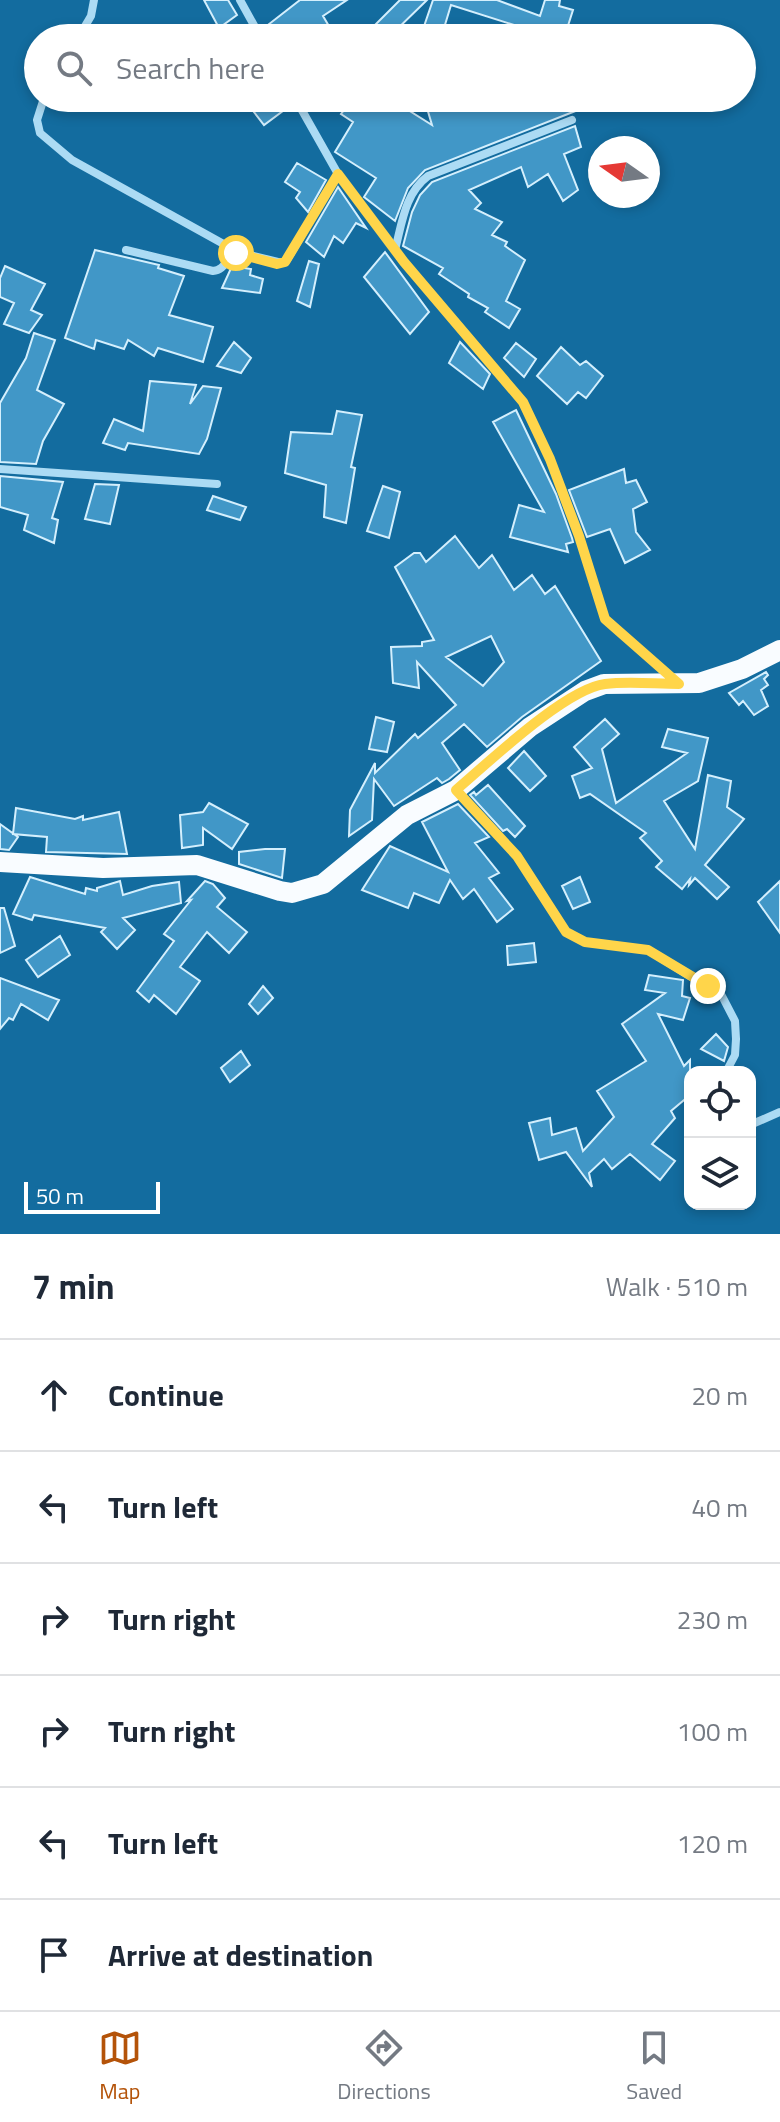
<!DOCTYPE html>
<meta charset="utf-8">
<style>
:root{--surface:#fff;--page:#f6f6f7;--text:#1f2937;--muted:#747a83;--line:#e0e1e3;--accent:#b45309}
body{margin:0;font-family:"Titillium Web",sans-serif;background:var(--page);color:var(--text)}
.controls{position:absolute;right:24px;bottom:24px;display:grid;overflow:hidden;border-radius:16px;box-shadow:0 4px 12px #0003}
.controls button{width:72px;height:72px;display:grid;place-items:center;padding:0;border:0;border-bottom:2px solid var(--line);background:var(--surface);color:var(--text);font:40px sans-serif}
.compass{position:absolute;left:588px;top:136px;width:72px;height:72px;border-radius:50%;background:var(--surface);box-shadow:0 4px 12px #0003;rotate:284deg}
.scale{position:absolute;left:24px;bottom:20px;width:136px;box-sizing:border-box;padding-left:8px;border:4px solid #fff;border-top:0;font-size:22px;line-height:28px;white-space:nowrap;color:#fff;-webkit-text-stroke:6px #136c9f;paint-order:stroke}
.stop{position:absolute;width:24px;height:24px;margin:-18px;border:6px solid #ffd54a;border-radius:50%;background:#fff}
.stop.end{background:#ffd54a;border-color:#fff;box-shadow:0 2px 8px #0008}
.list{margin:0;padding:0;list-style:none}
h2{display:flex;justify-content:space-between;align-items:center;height:104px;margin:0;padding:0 32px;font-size:34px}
h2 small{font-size:26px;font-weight:400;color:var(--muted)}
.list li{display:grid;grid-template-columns:52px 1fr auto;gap:24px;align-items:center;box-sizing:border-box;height:112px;padding:0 32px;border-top:2px solid var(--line)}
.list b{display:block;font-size:30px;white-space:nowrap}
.list em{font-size:26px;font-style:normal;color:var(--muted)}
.icon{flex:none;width:44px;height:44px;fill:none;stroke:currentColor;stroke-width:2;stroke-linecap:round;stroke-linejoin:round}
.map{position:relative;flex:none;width:780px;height:1234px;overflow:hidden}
.search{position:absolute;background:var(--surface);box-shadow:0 4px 12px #0003;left:24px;right:24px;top:24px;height:88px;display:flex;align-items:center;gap:20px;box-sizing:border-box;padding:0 28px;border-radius:44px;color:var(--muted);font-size:30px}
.sheet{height:776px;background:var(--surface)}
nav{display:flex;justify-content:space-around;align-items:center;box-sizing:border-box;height:112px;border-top:2px solid var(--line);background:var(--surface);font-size:22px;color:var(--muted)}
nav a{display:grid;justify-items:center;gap:4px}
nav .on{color:var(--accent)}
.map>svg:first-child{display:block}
.building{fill:#4197c7;stroke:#d4effd;stroke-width:2;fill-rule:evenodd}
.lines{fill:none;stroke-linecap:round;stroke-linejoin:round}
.street{stroke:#acdbf4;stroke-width:8}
.primary{stroke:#f9fcff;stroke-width:20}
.route{stroke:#ffd54a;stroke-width:10}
</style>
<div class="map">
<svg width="780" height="1234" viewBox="0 0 780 1234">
<rect width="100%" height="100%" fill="#136c9f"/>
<path class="building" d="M 204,0 L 228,0 L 237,15 L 219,28 Z
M 300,0 L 347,0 L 323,16 L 336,38 L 268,38 L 264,28 Z
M 400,0 L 427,0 L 388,38 L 362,38 Z
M 433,0 L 497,0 L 540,16 L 545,0 L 560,0 L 559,6 L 573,10 L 566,32 L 554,28 L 552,37 L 451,5 L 441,38 L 420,38 Z
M 243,98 L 288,98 L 291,105 L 264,125 Z
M 338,98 L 389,98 L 432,125 L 424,98 L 577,98 L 578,110 L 425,170 L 408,188 L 395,221 L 364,197 L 376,178 L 335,152 L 353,122 L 341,114 L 345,109 Z
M 575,126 L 581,147 L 564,154 L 578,190 L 563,201 L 548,174 L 528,187 L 521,167 L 469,190 L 481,203 L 475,209 L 502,222 L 492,235 L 507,242 L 505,246 L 525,260 L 506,301 L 520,309 L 509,328 L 485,312 L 488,308 L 468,297 L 469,294 L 439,274 L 443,268 L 403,246 L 412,212 L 420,195 L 432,182 Z
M 297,163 L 326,180 L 308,212 L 296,198 L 300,192 L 285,182 Z
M 338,187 L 366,228 L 356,223 L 343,243 L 334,236 L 324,257 L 306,242 Z
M 95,250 L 159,265 L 158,268 L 184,276 L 169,315 L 213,327 L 203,362 L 158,348 L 154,356 L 128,340 L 124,349 L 96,340 L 94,349 L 65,338 Z
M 385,252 L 429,312 L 410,334 L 364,277 Z
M 309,261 L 319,264 L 310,307 L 297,301 Z
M 5,266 L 45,284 L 31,310 L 42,315 L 29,333 L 4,324 L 14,303 L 0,297 L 0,278 Z
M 232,266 L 251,269 L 250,275 L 263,279 L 260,293 L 222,288 Z
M 34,333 L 55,340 L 37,390 L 64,404 L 43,441 L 36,464 L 0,462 L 0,403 L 26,358 Z
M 234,342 L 251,358 L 241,373 L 217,366 Z
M 460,342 L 490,374 L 483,389 L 449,363 Z
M 516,343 L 536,359 L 524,377 L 504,358 Z
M 561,347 L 580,365 L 586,361 L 603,376 L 586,398 L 578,392 L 567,404 L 537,376 Z
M 150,381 L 196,385 L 190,404 L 203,386 L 221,388 L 207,439 L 199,454 L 128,443 L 125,450 L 103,443 L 114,419 L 143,431 Z
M 516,410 L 556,494 L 572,538 L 573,542 L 566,544 L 568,552 L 510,537 L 519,505 L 544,512 L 493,422 Z
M 337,411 L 362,415 L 351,467 L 355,468 L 346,523 L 324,517 L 326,485 L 285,473 L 291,432 L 332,434 Z
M 624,469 L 626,483 L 636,480 L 647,502 L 633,509 L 636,532 L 650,550 L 625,563 L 610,529 L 587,537 L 569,490 Z
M 0,476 L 63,482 L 52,518 L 58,520 L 54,543 L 24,530 L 28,515 L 0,507 Z
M 95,484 L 119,485 L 110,524 L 85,519 Z
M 383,486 L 400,492 L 389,538 L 367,531 Z
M 213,496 L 246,507 L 240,520 L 207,510 Z
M 455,536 L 479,568 L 492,555 L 514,590 L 532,575 L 545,594 L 555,586 L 601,661 L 522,717 L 487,747 L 464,724 L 442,743 L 460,770 L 449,779 L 442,783 L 437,778 L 394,806 L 374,779 L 372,820 L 349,836 L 350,810 L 375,763 L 375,773 L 415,734 L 418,738 L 456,705 L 417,662 L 419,688 L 393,683 L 391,647 L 422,646 L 422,642 L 434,640 L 395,567 L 414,553 L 420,553 L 426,562 ZM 491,636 L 504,662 L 483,686 L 446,657 Z
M 766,672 L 768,675 L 764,679 L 768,685 L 761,690 L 768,706 L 754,715 L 743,701 L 739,705 L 729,693 Z
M 376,717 L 394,722 L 387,752 L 369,749 Z
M 605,719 L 619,734 L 602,749 L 616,803 L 687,753 L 662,747 L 668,729 L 708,738 L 698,781 L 664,801 L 695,849 L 708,775 L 731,781 L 727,807 L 744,819 L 705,865 L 729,887 L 717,899 L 695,878 L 689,885 L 690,879 L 682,889 L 656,867 L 662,861 L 640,838 L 646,833 L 590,794 L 580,798 L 572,776 L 592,768 L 574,747 Z
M 524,751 L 546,776 L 530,791 L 508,768 Z
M 488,785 L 525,826 L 515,837 L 507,829 L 503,831 L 470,795 L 474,792 L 476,795 Z
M 209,803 L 248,824 L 232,849 L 203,828 L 203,845 L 182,848 L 180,815 L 203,812 Z
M 458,804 L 489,837 L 475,843 L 499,873 L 489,878 L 513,909 L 497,922 L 474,889 L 463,899 L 450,880 L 439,903 L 414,893 L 408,908 L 362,890 L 390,846 L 448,872 L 422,822 Z
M 16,808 L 75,819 L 83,816 L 83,820 L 119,812 L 127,854 L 46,852 L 47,837 L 13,834 Z
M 0,824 L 18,837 L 9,850 L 0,849 Z
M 265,849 L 285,849 L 282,878 L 239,864 L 239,852 Z
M 30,877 L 85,894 L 86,888 L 97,891 L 97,888 L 120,881 L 123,895 L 152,886 L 179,882 L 181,903 L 123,918 L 135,930 L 117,949 L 101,932 L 105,928 L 34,915 L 32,920 L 13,914 Z
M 580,877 L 590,902 L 573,909 L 562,886 Z
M 205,881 L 213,884 L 225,898 L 217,907 L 247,932 L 229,953 L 207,932 L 180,967 L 200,981 L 176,1014 L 154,995 L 149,1002 L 137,991 L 174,941 L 164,934 L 191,900 L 187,901 Z
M 780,881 L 780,933 L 758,902 Z
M 0,908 L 4,908 L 15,946 L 0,953 Z
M 60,936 L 70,955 L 38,977 L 26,960 Z
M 534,943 L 536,962 L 508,965 L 507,946 Z
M 649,975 L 683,980 L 682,996 L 690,998 L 683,1020 L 658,1014 L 684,1066 L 690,1060 L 690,1095 L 671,1111 L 675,1118 L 652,1144 L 675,1161 L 660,1180 L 630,1154 L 612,1169 L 604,1159 L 589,1173 L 592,1187 L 566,1152 L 539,1160 L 529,1123 L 550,1118 L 552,1135 L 576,1128 L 583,1151 L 614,1117 L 597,1091 L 646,1061 L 622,1024 L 665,993 L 645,990 Z
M 0,978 L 59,1000 L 48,1020 L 21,1004 L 13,1020 L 9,1018 L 0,1029 Z
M 263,986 L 273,998 L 258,1014 L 249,1004 Z
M 716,1034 L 728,1047 L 724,1061 L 701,1049 Z
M 241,1051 L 250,1065 L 230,1082 L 221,1068 Z"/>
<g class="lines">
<path class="street" d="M 240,0 L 261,38
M 78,38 L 91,16 L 94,0
M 44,98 L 37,120 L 40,133 L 72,160 L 238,252
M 295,98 L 338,174 L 404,262 L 523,402 L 550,459 L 579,536 L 605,619 L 673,679
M 126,250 L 213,271 C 226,270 227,256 238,252 L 282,263 L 287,260 L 338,174
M 395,250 C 402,223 405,193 428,176 L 572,120
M 0,469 L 217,484
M 456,791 L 517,856 L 566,932 L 585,942 L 648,950 L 722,996 L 735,1021 L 736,1039 L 735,1055 L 726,1072
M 750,1125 L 780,1112"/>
<path class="primary" d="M 0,862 L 103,868 L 197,865 L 280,891 L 292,893 L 323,884 L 407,815 L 456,790 L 530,727 L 585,691 L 604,684 L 699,683 L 742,669 L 780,650"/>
</g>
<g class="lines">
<path class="route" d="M 236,253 L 277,264 L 285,262 L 338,174 L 404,262 L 523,402 L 550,459 L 579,536 L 605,619 L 679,684 C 655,684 629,681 605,684 C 565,689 488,763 456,790 L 517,856 L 566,932 L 585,942 L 648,950 L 708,986"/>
</g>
</svg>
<div class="controls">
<button><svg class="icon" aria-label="locate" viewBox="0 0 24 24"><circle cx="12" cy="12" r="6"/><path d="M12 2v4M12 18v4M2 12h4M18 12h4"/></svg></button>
<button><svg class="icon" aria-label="layers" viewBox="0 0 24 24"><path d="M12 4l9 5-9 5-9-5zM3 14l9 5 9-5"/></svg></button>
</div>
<svg class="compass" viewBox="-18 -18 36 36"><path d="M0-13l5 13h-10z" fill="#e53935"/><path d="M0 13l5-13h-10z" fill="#747a83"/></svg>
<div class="scale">50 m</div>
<div class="stop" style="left:236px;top:253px"></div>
<div class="stop end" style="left:708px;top:986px"></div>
<div class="search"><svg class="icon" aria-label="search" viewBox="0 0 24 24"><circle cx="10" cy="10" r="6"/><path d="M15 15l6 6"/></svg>Search here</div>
</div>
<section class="sheet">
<h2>7 min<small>Walk · 510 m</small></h2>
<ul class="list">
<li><svg class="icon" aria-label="ahead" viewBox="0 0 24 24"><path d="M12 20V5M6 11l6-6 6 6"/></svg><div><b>Continue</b></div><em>20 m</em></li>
<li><svg class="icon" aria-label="left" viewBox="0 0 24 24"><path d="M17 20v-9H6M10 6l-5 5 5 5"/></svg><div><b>Turn left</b></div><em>40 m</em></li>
<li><svg class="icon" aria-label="right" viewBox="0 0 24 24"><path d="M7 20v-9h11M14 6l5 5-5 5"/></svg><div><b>Turn right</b></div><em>230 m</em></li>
<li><svg class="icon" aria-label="right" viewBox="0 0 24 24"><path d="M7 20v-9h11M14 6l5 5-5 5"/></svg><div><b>Turn right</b></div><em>100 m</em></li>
<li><svg class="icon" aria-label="left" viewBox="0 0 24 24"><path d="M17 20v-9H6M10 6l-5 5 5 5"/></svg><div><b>Turn left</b></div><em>120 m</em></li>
<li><svg class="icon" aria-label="arrive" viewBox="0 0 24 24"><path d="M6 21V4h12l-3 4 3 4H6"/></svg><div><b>Arrive at destination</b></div></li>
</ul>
</section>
<nav>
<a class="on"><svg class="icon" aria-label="map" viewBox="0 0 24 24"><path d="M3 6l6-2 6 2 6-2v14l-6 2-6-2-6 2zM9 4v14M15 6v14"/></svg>Map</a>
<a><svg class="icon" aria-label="directions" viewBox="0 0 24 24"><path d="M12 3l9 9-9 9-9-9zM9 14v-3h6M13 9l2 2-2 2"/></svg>Directions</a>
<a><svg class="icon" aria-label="saved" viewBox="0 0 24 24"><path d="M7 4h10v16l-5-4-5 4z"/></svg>Saved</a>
</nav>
